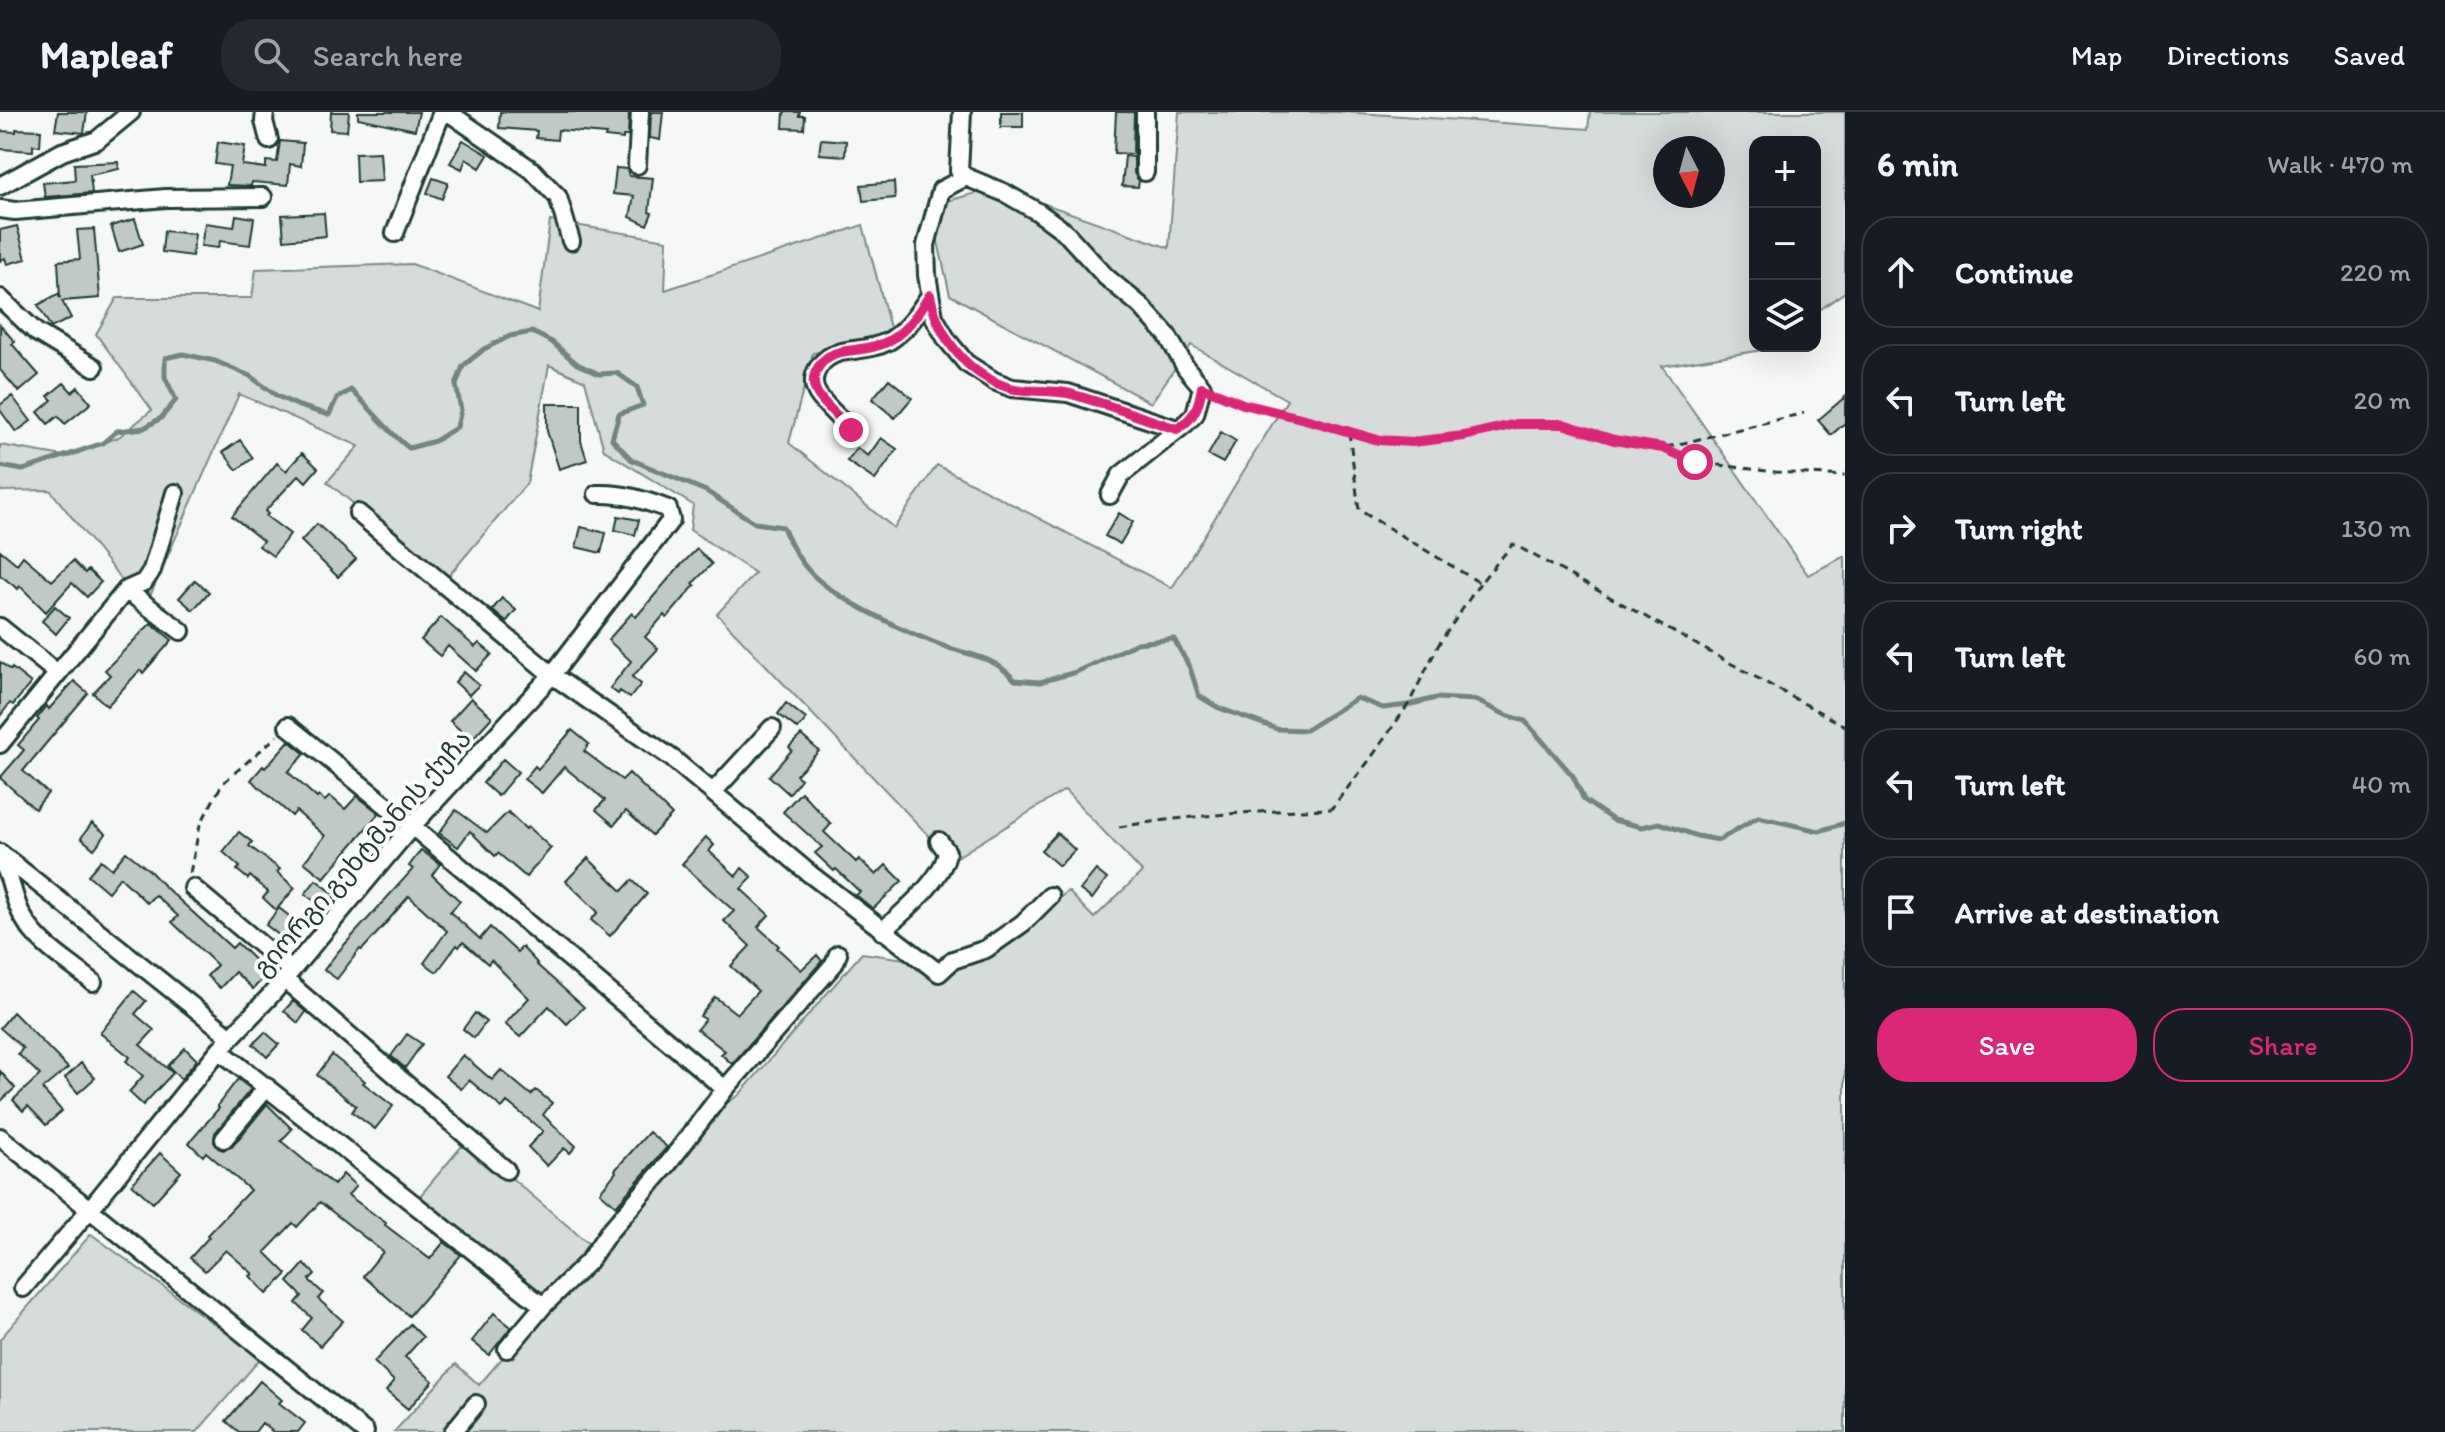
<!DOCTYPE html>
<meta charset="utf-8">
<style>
:root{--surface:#171b24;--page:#242831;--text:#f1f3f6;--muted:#9ea1a6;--line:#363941;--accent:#db2777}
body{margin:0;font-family:Itim,"Noto Sans Georgian",sans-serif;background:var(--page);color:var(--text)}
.controls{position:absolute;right:24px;top:24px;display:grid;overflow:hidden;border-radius:16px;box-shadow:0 8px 32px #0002}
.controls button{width:72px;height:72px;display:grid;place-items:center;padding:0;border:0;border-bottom:2px solid var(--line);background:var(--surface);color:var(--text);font:40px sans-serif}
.compass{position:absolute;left:1653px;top:24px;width:72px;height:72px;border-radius:50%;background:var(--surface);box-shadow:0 8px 32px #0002;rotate:174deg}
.stop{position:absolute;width:24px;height:24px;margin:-18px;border:6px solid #db2777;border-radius:50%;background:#fff}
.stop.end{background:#db2777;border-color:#fff;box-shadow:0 2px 8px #0008}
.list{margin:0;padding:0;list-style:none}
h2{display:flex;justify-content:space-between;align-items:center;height:104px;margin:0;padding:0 32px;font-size:34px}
h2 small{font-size:26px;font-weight:400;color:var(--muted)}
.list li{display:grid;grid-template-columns:52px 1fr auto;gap:24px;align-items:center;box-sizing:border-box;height:112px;margin:0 16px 16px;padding:0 16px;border:2px solid var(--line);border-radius:32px}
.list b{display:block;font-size:30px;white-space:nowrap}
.list em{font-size:26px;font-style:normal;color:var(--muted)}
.actions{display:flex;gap:16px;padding:24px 32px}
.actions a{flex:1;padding:18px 0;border:2px solid var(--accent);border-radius:32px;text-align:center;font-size:28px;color:var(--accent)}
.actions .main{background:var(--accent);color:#fff}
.icon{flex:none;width:44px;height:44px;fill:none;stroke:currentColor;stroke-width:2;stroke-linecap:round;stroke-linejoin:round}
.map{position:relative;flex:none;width:1845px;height:1320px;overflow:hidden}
header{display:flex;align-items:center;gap:48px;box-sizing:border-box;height:112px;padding:0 40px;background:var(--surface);border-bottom:2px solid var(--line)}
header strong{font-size:38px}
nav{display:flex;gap:44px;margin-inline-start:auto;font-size:28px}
.search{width:560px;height:72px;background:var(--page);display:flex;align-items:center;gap:20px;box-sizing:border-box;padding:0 28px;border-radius:32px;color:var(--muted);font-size:30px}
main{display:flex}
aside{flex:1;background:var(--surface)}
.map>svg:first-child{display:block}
.green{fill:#d6dcdb;stroke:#7a8c88;stroke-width:2;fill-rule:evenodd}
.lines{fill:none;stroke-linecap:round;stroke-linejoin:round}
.stream{stroke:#72857f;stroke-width:5}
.building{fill:#c0c9c6;stroke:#1f3d34;stroke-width:2}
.minor-casing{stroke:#1f3d34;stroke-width:22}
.path{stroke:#1f3d34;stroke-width:3;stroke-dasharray:8 6;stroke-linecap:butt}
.minor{stroke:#fff;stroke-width:16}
.route{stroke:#db2777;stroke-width:10}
.labels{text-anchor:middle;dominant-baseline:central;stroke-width:8;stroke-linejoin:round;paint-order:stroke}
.street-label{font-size:26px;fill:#1f3d34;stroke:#fff}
</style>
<header>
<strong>Mapleaf</strong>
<div class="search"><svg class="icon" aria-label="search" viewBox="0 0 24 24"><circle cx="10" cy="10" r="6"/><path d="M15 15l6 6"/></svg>Search here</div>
<nav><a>Map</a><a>Directions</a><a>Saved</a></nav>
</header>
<main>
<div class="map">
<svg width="1845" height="1320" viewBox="0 0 1845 1320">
<rect width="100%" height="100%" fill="#f6f7f7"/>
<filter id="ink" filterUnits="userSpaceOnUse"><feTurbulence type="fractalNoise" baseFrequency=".0125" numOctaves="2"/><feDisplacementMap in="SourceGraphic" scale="16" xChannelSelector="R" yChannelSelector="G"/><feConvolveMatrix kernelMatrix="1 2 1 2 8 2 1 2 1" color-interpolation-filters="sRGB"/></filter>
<g filter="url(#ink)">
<path class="green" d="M 1179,0 L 1344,0 L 1588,17 L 1590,0 L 1845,0 L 1845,180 L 1815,201 L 1815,30 L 1755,30 L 1755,234 L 1769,234 L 1763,238 L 1662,254 L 1808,463 L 1845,444 L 1845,1320 L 394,1320 L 456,1252 L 479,1273 L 551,1190 L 419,1085 L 467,1028 L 596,1138 L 605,1131 L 724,993 L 739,983 L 862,841 L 963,855 L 999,834 L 1068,779 L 1094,806 L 1142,760 L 1065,678 L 952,748 L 717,502 L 755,461 L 690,418 L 693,393 L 604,338 L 585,269 L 549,253 L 527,371 L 446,467 L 327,370 L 359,334 L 239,282 L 151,482 L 122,468 L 50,378 L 0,379 L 0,333 L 69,345 L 119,325 L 152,298 L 96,222 L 117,186 L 252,186 L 256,157 L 412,152 L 538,200 L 550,109 L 667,128 L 665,178 L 863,113 L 894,231 L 813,241 L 789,331 L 894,416 L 937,353 L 1172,476 L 1287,288 L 1191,233 L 1151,291 L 950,183 L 930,94 L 997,75 L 1169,136 ZM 1665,36 L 1713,36 L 1713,84 L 1665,84 Z
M 91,1122 L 261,1246 L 197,1320 L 0,1320 L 0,1227 Z"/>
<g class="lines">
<path class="stream" d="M 0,354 L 23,358 L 103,331 L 117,319 L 144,316 L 161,306 L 176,288 L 165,265 L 165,246 L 183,242 L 215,249 L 250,264 L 277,284 L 299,294 L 329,303 L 337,286 L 351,278 C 372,297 387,319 409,336 L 435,329 L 457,315 L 461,298 L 456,273 L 463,254 L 484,237 L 510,224 L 532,220 L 552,230 L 577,252 L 599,262 L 617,261 L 637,275 L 643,293 L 619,302 L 612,327 L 632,348 L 706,379 L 755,411 L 783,415 C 790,432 799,449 812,462 C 837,488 914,524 949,536 C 978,545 993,545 1015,568 L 1040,570 L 1076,560 L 1137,531 L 1174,527 L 1190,556 L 1199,584 L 1219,596 L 1277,617 L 1306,618 L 1357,586 L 1383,596 L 1408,593 L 1436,586 L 1475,588 L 1506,603 L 1525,609 L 1573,664 L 1584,688 L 1613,708 L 1642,715 L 1659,711 L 1697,724 L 1719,728 L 1758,705 L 1819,719 L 1845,711"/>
</g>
<path class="building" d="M 58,0 L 87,0 L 84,21 L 55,18 Z
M 331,0 L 349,0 L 347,19 L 330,18 Z
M 358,0 L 419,0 L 415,18 L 358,6 Z
M 500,0 L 629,0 L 628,24 L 623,24 L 623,27 L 605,25 L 606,22 L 558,18 L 557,28 L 536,26 L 537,19 L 499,16 Z
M 651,0 L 663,0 L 660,28 L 650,26 Z
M 784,0 L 800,0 L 799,4 L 805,4 L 804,17 L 783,16 Z
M 1001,0 L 1023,0 L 1023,15 L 1001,15 Z
M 1116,0 L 1134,0 L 1133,42 L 1114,41 Z
M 16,17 L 41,18 L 40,34 L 33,33 L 33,39 L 0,37 L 0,19 L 16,20 Z
M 821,27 L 846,29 L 845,44 L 819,42 Z
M 463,28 L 488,43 L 480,56 L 466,47 L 462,57 L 450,51 Z
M 280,29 L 303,31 L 301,54 L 290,52 L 288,73 L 252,70 L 251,74 L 227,73 L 230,54 L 215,52 L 218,30 L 245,34 L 242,53 L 266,56 L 266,49 L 277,50 Z
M 380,40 L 382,69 L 356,70 L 355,41 Z
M 1125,44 L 1134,45 L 1134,61 L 1139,69 L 1138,75 L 1122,74 Z
M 118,50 L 119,57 L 90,63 L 92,81 L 45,85 L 43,71 L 75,68 L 74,52 Z
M 616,56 L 627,57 L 629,64 L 653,66 L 649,100 L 652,101 L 647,113 L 630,105 L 634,84 L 613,82 Z
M 433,66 L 448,71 L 442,87 L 427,81 Z
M 894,70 L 895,86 L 863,89 L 861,73 Z
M 324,101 L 326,124 L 284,128 L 282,103 Z
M 236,103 L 254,106 L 250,133 L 220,129 L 218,136 L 201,134 L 205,111 L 234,115 Z
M 135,107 L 143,132 L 119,140 L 111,114 Z
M 17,114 L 26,147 L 7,152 L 5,146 L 0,149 L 0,118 Z
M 94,117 L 100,186 L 62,189 L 71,206 L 51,216 L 38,193 L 58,182 L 60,186 L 58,149 L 80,147 L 77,118 Z
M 164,119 L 195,122 L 192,144 L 162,140 Z
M 0,213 L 15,230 L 12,232 L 39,263 L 19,280 L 0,258 Z
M 889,267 L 912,286 L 895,306 L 872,287 Z
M 64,271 L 72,280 L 78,275 L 91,291 L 65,312 L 58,304 L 48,312 L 38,300 L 52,288 L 48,284 Z
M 12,284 L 31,309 L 16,320 L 0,298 L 0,293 Z
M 1845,285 L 1845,311 L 1831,323 L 1818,308 Z
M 547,292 L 581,292 L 581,329 L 587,348 L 559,357 L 547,319 Z
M 1221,320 L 1236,329 L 1223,351 L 1208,343 Z
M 881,326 L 897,337 L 875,368 L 847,349 L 857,336 L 868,344 Z
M 240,328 L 253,346 L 237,358 L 223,340 Z
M 302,341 L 318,356 L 306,370 L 299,363 L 265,399 L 268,402 L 266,404 L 290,422 L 273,444 L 259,434 L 263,429 L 232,404 L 277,351 L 286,359 Z
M 1119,401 L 1133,410 L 1120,432 L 1105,424 Z
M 618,404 L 639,408 L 635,423 L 615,418 Z
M 317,412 L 356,447 L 338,465 L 301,429 Z
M 581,415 L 606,421 L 601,441 L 576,435 Z
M 697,437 L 712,452 L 693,471 L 695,473 L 667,506 L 664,503 L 645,525 L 658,537 L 632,565 L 641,572 L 630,586 L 620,579 L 618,582 L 610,576 L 631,549 L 608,528 L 632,501 L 636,505 L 677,457 Z
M 0,438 L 17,452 L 23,444 L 52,469 L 73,449 L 85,461 L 88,458 L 101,470 L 87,485 L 72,471 L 46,500 L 20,474 L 18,477 L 0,463 Z
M 195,468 L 209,480 L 193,498 L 179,486 Z
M 502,486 L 516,498 L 506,510 L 492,498 Z
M 55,494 L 69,506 L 56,522 L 42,509 Z
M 441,505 L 475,535 L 479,531 L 492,542 L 476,559 L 448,534 L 440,544 L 421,528 Z
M 151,511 L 172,528 L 143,561 L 140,558 L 107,594 L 93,581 L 110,563 L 105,558 Z
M 0,550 L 11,558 L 12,556 L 31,571 L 13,593 L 10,591 L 0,604 Z
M 464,560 L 479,573 L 469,583 L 455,570 Z
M 74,569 L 88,581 L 23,659 L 48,681 L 35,697 L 0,666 L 24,638 L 18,633 L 39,608 L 37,606 L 47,594 L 49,597 Z
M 471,586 L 492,605 L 471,628 L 450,609 Z
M 786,591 L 806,607 L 798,617 L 778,602 Z
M 572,618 L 589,632 L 584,639 L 622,668 L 629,661 L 672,703 L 652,723 L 626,699 L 614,713 L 596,698 L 605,688 L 564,655 L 542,681 L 524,667 L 535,654 L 538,657 Z
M 801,623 L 819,639 L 796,663 L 801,667 L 789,682 L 769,664 L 792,638 L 789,635 Z
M 289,629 L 305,642 L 288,660 L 317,686 L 319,684 L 325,689 L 330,684 L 345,697 L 357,684 L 379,701 L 324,766 L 304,750 L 325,724 L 296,699 L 292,704 L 251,668 L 263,654 L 265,656 Z
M 503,647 L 518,660 L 498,684 L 483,671 Z
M 801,680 L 831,712 L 824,720 L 856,750 L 859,747 L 876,763 L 886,753 L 902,769 L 873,797 L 856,783 L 860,780 L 836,757 L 834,759 L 815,741 L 822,735 L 783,700 Z
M 456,698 L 487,721 L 508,700 L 526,717 L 528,715 L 551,736 L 526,765 L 498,741 L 495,744 L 470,719 L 458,735 L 439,721 Z
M 92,711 L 106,722 L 94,737 L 81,726 Z
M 239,720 L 252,730 L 249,734 L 280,757 L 277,760 L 295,776 L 276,798 L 263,786 L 268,780 L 250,764 L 248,767 L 237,758 L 240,755 L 223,740 Z
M 1057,721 L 1075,738 L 1059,754 L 1041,738 Z
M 706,725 L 714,733 L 709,739 L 736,764 L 742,756 L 752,765 L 741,777 L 769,803 L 758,815 L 779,834 L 777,836 L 801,858 L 817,843 L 822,849 L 732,952 L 721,942 L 725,939 L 697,917 L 705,907 L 700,904 L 715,885 L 737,902 L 758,879 L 731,854 L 750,834 L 724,809 L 734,799 L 682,752 Z
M 421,738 L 440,752 L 432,763 L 460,789 L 450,800 L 480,827 L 490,815 L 517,840 L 522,835 L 537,851 L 536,852 L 584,895 L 567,912 L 549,894 L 520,925 L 505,912 L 529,886 L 491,848 L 488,852 L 463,830 L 459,835 L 457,833 L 437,860 L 424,851 L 447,819 L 409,784 L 380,818 L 362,838 L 360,837 L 337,867 L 324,858 L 337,841 L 413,757 L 409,754 Z
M 126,740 L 149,758 L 164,774 L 232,836 L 237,831 L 268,861 L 253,877 L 235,860 L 220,876 L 207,864 L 217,853 L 172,810 L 178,804 L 155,783 L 147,791 L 120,765 L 108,780 L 88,763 L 101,748 L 112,757 Z
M 588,746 L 622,779 L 632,768 L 647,782 L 610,824 L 591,808 L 598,800 L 566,769 Z
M 1096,758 L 1107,767 L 1092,787 L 1080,778 Z
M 316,768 L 336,783 L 325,797 L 305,782 Z
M 279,796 L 302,814 L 289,831 L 266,813 Z
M 134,879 L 146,889 L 135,902 L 154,918 L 140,933 L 173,961 L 143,993 L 129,980 L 143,964 L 126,949 L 130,945 L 100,921 Z
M 293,889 L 306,900 L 298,911 L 284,899 Z
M 13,900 L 68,956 L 42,977 L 62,999 L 46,1013 L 28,994 L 23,999 L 13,988 L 40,963 L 18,942 L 23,936 L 0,916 Z
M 475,901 L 486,910 L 474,926 L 463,917 Z
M 265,920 L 279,932 L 267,945 L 253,932 Z
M 407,922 L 422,932 L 405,956 L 391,944 Z
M 185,936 L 197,948 L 181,967 L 168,954 Z
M 332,943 L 365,969 L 363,971 L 393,994 L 375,1017 L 352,1000 L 356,994 L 317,963 Z
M 463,943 L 492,968 L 501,958 L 531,983 L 536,978 L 552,991 L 543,1003 L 576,1034 L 570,1041 L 564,1036 L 547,1054 L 528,1035 L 543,1019 L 507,990 L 502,996 L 469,968 L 461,977 L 445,964 Z
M 81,951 L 95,966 L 78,981 L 65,966 Z
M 0,959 L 15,976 L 0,990 Z
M 238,967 L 251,977 L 215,1021 L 214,1030 L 218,1036 L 223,1038 L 232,1035 L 267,992 L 292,1017 L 281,1029 L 334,1073 L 343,1062 L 356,1074 L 348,1083 L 386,1111 L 385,1113 L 430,1147 L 444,1130 L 461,1143 L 409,1204 L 363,1164 L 383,1140 L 320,1090 L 297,1115 L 293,1111 L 265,1140 L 287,1162 L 267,1182 L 250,1164 L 253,1162 L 226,1138 L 205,1159 L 190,1146 L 209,1125 L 207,1123 L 250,1078 L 206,1040 L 203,1044 L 189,1031 L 219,996 L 217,994 Z
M 649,1020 L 667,1035 L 616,1094 L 600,1080 L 616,1060 L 615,1058 Z
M 160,1041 L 181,1060 L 153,1091 L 132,1072 Z
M 304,1152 L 315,1162 L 309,1168 L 323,1181 L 318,1187 L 343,1209 L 320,1234 L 302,1218 L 312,1206 L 296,1191 L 302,1184 L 288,1170 Z
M 494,1201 L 511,1215 L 489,1243 L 472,1229 Z
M 410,1212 L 423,1225 L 405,1245 L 433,1269 L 408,1297 L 386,1279 L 394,1269 L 374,1250 Z
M 260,1269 L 282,1288 L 279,1291 L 305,1311 L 298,1320 L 273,1320 L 262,1311 L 255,1320 L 239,1320 L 226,1309 Z"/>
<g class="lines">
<defs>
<path id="minor" d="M 265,0 L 264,9 L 269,28
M 448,0 L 532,58 L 558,85 L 571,129
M 962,0 L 959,59 L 966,65 L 1005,81 L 1038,100 L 1064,119 L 1106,165 L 1141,194 L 1167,223 L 1186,256 L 1202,275 L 1195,302 L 1185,312 L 1121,363 L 1110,383
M 1145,0 L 1145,60
M 637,53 L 640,0
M 966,65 L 941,78 L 926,133 L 927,163 L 934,205 L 947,228 L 966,251 L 994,269 L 1012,276 L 1068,281 L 1177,317
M 0,74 L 62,40 L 97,28 L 131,0
M 0,97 L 15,99 L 166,86 L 263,85
M 395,121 L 442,0
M 0,186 L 36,220 L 94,255
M 851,318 C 842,308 824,293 817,281 C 807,263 823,244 841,240 C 857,237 874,237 889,229 C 907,218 919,200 930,183
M 358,401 L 552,563 L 673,647 L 810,762 L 939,861 L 953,848 L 986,837 L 1023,811 L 1050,784
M 126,478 L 181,519
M 0,515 L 56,560
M 288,614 L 412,714 L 725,977
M 0,632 L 126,478 L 144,470 L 152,458 L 175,381
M 713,680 L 772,616
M 0,741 L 231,925
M 0,746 C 12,764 12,786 23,805 C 38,833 69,850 93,870
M 193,776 L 291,858
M 882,819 C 902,802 944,766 947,740 L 939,729
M 284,867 L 506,1058
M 219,938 L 543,1194
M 0,1025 L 365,1320
M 224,1027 L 267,975
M 23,1176 L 90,1097 L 219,938 L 271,883 L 412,714 L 552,563 L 671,408 L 668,397 C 644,388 623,381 597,382
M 507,1237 L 543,1194 L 588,1150 L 608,1121 L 668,1052 L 725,977 L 834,852 L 838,842
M 453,1320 L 476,1292"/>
</defs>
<use href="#minor" class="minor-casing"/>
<path class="path" d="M 1216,281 L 1243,292 L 1305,307 L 1378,328 L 1412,330 L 1464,324 L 1516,312 L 1563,312 L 1614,328 L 1663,336 L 1804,301
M 1349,320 L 1359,398 L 1480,471 L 1513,432 L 1845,614
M 1664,337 L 1695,350 L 1775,360 L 1845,364
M 1119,715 C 1189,703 1259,699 1331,697 L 1368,650 L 1408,593 L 1439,532 L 1480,471
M 190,761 L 200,713 L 222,672 L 277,624"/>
<use href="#minor" class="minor"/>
</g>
</g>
<g class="lines" filter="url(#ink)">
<path class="route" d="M 851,318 C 842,308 824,293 817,281 C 807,263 823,243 841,240 C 857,237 874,237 889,229 C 908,218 919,200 930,183 C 938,225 967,263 1010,276 C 1030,281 1052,277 1071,282 C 1107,292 1142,306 1177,317 C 1194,307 1199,294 1202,275 L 1243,292 L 1305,307 L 1378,328 L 1412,330 L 1464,324 L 1516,312 L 1563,312 L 1614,328 L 1663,336 L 1695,350"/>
</g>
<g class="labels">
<g class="street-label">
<text transform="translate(362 741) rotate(-49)">გიორგი გეხტმანის ქუჩა</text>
</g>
</g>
</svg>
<div class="controls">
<button>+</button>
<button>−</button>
<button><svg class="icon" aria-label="layers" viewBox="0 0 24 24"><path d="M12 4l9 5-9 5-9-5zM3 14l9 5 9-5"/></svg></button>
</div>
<svg class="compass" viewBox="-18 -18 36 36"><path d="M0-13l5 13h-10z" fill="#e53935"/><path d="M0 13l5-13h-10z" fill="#9ea1a6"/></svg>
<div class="stop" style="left:1695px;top:350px"></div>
<div class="stop end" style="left:851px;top:318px"></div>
</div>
<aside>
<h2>6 min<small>Walk · 470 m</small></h2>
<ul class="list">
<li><svg class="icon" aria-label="ahead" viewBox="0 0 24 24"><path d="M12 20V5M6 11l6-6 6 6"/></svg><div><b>Continue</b></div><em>220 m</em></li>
<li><svg class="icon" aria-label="left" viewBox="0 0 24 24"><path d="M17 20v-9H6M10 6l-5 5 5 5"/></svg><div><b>Turn left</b></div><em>20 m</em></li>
<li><svg class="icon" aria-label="right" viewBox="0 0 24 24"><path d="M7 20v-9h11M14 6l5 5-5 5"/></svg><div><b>Turn right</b></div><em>130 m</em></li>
<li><svg class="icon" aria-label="left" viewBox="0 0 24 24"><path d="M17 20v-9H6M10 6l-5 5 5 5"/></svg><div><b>Turn left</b></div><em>60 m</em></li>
<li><svg class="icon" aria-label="left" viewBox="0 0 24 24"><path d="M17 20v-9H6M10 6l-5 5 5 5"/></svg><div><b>Turn left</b></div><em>40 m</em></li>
<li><svg class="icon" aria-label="arrive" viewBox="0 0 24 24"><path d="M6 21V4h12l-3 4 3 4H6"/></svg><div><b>Arrive at destination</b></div></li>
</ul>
<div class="actions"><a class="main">Save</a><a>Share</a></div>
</aside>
</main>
